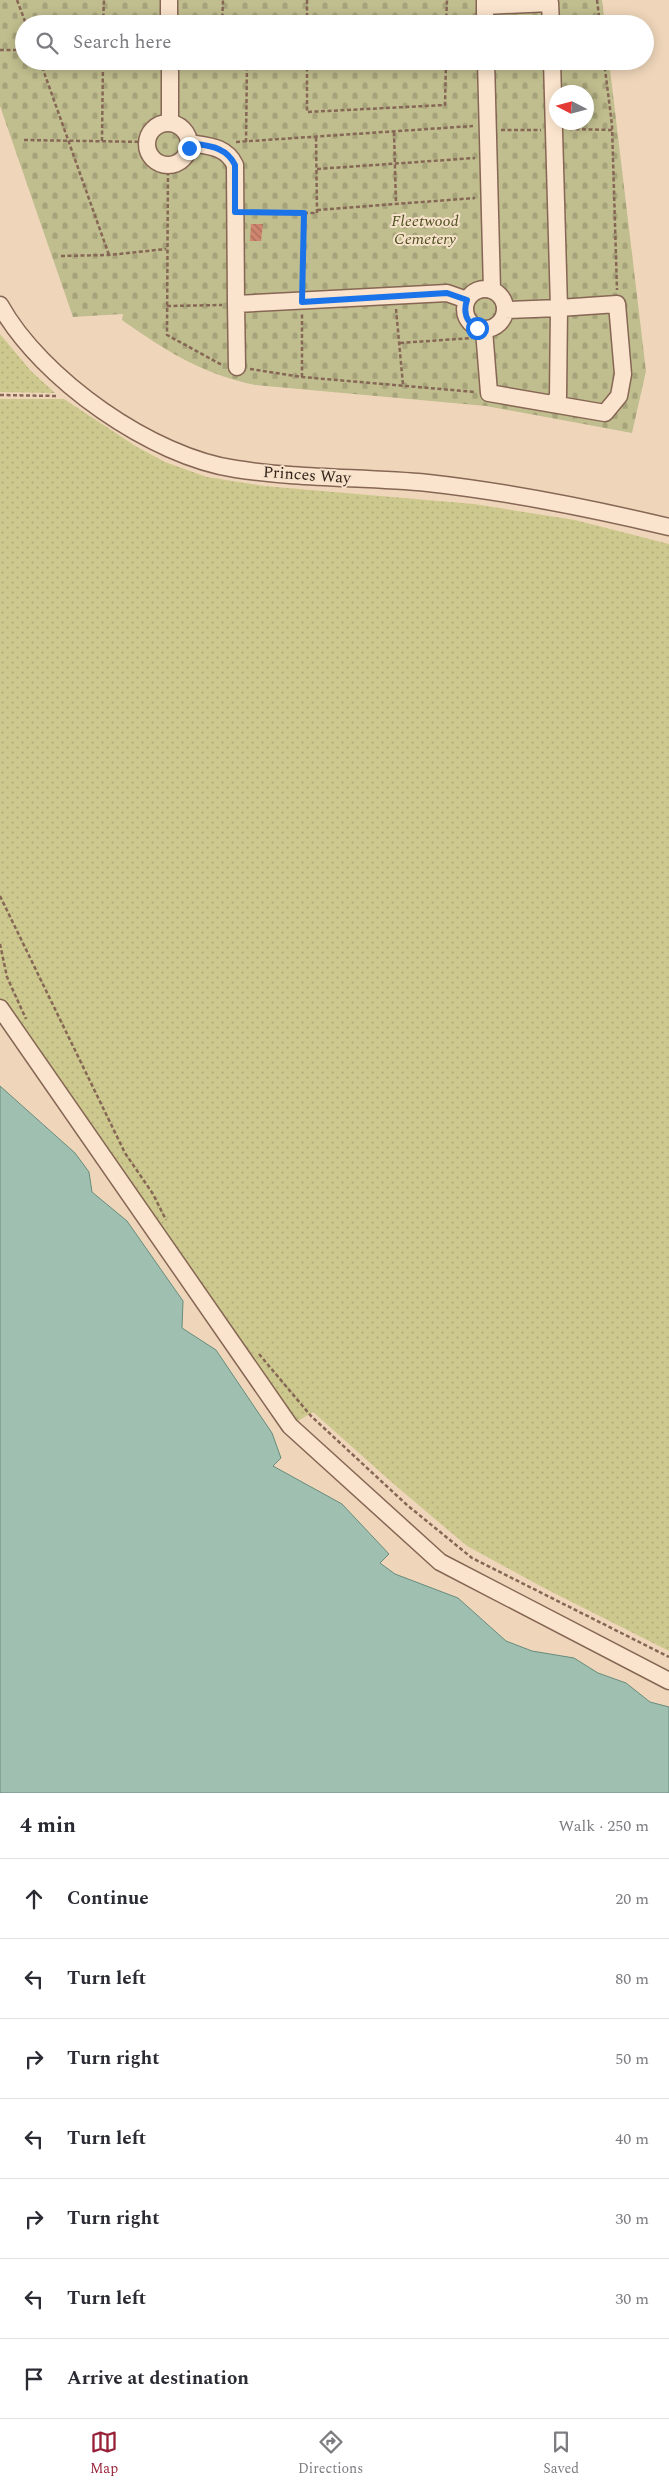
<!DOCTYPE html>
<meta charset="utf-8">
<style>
:root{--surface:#fff;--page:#f2f2f3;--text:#2b2b33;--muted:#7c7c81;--line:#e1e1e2;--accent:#972238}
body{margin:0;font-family:Spectral,serif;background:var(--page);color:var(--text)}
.compass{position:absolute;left:549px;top:85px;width:45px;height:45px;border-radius:50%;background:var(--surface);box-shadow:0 2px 12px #0003;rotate:276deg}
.stop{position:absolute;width:15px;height:15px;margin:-11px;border:4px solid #1a73e8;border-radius:50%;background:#fff}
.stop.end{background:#1a73e8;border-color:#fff;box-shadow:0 1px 5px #0008}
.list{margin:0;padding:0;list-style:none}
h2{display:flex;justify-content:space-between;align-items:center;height:65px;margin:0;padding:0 20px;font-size:21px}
h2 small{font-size:16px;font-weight:400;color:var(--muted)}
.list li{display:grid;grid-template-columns:32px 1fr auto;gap:15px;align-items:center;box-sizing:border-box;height:80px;padding:0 20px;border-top:1px solid var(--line)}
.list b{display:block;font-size:19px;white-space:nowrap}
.list em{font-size:16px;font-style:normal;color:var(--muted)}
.icon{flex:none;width:28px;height:28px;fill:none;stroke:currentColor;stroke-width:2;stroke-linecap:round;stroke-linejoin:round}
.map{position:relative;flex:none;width:669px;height:1793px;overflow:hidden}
.search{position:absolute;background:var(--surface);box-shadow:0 2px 12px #0003;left:15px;right:15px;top:15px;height:55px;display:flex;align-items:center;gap:12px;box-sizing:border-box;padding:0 18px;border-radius:28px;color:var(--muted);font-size:19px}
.sheet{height:625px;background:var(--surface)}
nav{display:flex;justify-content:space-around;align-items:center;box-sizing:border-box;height:70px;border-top:1px solid var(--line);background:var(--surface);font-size:14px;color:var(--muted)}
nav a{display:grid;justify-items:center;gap:2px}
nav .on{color:var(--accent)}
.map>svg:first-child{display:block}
.green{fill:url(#green-dots)}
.cemetery{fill:url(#cemetery-stones);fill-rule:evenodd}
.water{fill:#9fbfb0;stroke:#678c7c}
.building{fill:url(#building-back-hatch)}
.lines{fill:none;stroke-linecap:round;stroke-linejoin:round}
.minor-casing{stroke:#866654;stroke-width:19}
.path{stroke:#866654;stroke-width:2.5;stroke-dasharray:4 2.5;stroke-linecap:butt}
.minor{stroke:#fae4cd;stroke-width:16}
.route{stroke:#1a73e8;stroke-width:6}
.labels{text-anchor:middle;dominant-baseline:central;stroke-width:4;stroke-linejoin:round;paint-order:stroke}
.park-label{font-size:16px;font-style:italic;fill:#4e511f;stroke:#f6e1ca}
.street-label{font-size:16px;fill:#34221a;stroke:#f6e1ca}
</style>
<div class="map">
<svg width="669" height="1793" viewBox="0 0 669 1793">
<defs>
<pattern id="green-dots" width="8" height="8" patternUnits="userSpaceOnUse" patternTransform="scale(1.25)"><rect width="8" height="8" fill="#cdc98e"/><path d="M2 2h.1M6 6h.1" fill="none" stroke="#b1ac7a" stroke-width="1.8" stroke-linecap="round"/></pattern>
<pattern id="cemetery-stones" width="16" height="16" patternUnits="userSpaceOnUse" patternTransform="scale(1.25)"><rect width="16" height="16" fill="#c0bd8e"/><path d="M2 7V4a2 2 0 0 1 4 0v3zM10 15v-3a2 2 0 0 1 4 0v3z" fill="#a6a27a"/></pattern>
<pattern id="building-back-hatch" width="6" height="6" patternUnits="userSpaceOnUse" patternTransform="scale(1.25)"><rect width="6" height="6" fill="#cf856e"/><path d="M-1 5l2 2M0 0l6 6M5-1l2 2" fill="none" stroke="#a96c5a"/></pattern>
</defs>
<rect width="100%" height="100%" fill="#efd6ba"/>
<path class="green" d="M 0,334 L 31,371 L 55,393 L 0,392 Z
M 0,399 L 64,399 L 137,447 L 165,462 L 207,477 L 264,486 L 474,504 L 575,520 L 669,544 L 669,1651 L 544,1588 L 467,1546 L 396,1486 L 313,1412 L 290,1426 L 0,1008 Z"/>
<path class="cemetery" d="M 0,0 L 602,0 L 605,24 L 24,24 L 24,61 L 609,61 L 646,371 L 632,433 L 486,406 L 255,385 C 202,374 166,351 122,320 L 123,314 L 73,317 L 0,106 ZM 556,92 L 586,92 L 586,122 L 556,122 Z"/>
<path class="water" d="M 0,1086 L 75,1153 L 89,1172 L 92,1192 L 127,1221 L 183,1301 L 182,1328 L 216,1350 L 272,1433 L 281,1458 L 273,1466 L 342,1504 L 389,1554 L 380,1563 L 395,1574 L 458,1598 L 506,1641 L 532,1651 L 574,1658 L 598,1673 L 626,1683 L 650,1702 L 669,1707 L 669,1793 L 0,1793 Z"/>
<path class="building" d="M 251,224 L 263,224 L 261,241 L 250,241 Z"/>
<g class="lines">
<defs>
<path id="minor" d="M 169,0 L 169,24
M 485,0 L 485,24
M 485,6 L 550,3 L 551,24
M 170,61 L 170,122
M 486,61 L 492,290
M147 144a21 21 0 1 1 42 0a21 21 0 1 1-42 0Z
M 190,143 C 208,146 226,146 235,165 L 236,304 L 447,293 L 467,300
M465 309a20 20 0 1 1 40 0a20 20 0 1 1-40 0Z
M 236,304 L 237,367
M 0,305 C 41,379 152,457 236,469 C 299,479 364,477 428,483 C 509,492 589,508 669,527
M 505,310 L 559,308 L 552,61
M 484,330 L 489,393 L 605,413 L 619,396 L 623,374 L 617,304 L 559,308 L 558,397 L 552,404
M 0,1008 L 290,1426 L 440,1562 L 669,1681"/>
</defs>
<use href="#minor" class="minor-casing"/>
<path class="path" d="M 17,0 L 26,24
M 307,0 L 307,24
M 597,0 L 600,24
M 103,24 L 104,0
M 222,24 L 223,0
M 446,24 L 447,0
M 0,50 L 24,50
M 40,61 L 109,255
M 307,61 L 307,112 L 445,105 L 446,61
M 604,61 L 612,125 L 617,290
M 569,129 L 612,130
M 501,130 L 541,130
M 394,132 L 396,204
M 24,140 L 147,142
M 102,141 L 103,61
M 236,142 L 473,126
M 246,142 L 247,61
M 168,165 L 167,335 L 222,365
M 317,169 L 475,158
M 317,210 L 475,198
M 249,212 L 304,213 L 303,288
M 304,213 L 317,213 L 316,137
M 61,256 L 109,255 L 166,249
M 167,306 L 222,305
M 396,309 L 403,385
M 400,343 L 472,338
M 250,369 L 302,377 L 475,392
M 302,377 L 302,313
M 0,395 L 58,396
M 0,896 L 125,1153 L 153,1194 L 166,1220
M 0,944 L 7,977 L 26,1019
M 259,1354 L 311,1416 L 407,1505 L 472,1558 L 669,1657"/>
<use href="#minor" class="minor"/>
</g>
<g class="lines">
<path class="route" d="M 189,148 L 190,143 C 208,146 226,146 235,165 L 235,212 L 304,213 L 302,302 L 447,293 L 467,300 C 463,312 466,322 477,328"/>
</g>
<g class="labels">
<g class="park-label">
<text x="425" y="221">Fleetwood<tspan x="425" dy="18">Cemetery</tspan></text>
</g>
<g class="street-label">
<text transform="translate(307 475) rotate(4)">Princes Way</text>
</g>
</g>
</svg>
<svg class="compass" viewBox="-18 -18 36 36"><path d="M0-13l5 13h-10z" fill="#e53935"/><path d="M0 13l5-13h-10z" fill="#7c7c81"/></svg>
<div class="stop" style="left:477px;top:328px"></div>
<div class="stop end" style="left:189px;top:148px"></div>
<div class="search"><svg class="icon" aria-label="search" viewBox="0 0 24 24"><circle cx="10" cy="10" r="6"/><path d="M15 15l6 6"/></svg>Search here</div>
</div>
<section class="sheet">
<h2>4 min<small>Walk · 250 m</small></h2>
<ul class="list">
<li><svg class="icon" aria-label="ahead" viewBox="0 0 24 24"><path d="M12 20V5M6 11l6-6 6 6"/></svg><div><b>Continue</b></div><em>20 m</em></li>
<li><svg class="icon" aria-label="left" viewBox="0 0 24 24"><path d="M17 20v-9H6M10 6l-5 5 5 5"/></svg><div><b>Turn left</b></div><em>80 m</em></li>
<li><svg class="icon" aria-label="right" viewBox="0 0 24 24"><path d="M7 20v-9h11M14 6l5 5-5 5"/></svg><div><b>Turn right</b></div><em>50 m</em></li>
<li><svg class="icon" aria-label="left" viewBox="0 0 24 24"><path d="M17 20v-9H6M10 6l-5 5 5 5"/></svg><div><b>Turn left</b></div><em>40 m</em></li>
<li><svg class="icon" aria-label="right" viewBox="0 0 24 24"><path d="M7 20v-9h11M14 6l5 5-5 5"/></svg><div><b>Turn right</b></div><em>30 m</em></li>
<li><svg class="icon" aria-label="left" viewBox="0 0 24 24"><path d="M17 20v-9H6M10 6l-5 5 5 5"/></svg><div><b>Turn left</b></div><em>30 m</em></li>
<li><svg class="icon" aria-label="arrive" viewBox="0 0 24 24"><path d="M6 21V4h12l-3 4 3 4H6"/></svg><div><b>Arrive at destination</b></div></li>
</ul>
</section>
<nav>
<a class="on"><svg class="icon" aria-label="map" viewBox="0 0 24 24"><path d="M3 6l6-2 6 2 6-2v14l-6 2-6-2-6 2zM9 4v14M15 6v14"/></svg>Map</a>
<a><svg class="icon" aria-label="directions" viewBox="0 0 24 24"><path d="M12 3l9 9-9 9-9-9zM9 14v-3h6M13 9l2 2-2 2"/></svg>Directions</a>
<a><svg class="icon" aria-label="saved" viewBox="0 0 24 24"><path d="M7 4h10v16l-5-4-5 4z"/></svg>Saved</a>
</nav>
